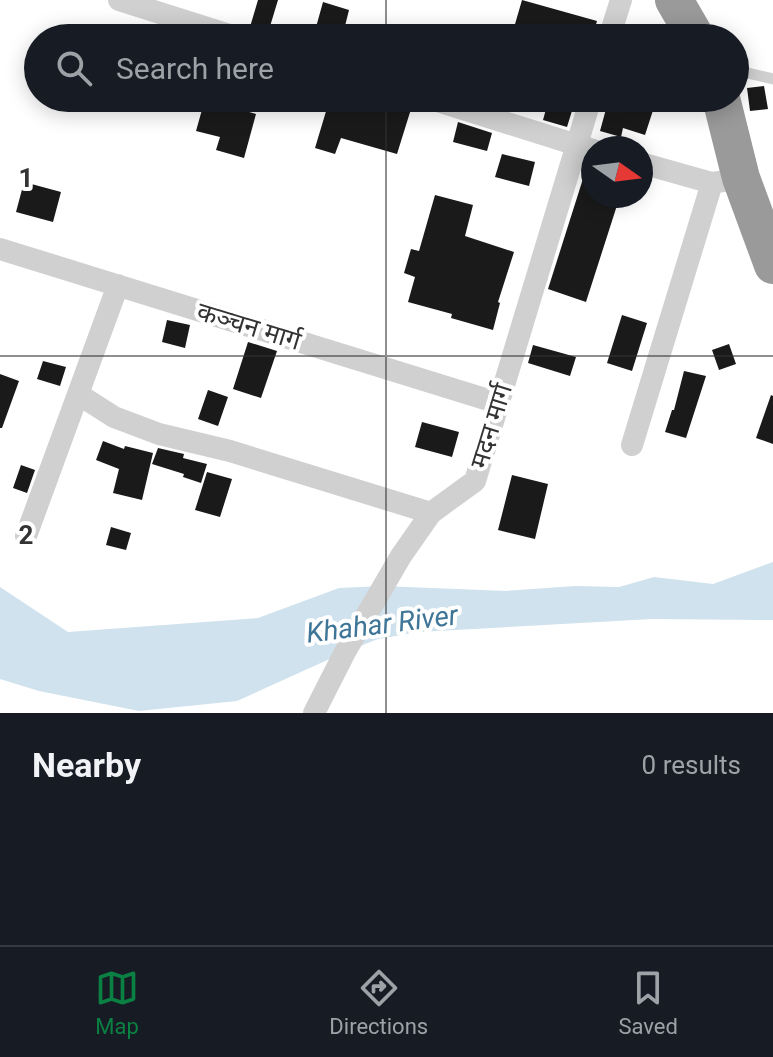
<!DOCTYPE html>
<meta charset="utf-8">
<style>
:root{--surface:#171b24;--page:#242831;--text:#f1f3f6;--muted:#9ea1a6;--line:#363941;--accent:#0b8043}
body{margin:0;font-family:Roboto,"Noto Sans Devanagari",sans-serif;background:var(--page);color:var(--text)}
.compass{position:absolute;left:581px;top:136px;width:72px;height:72px;border-radius:50%;background:var(--surface);box-shadow:0 4px 20px #0003;rotate:104deg}
.list{margin:0;padding:0;list-style:none}
h2{display:flex;justify-content:space-between;align-items:center;height:104px;margin:0;padding:0 32px;font-size:34px}
h2 small{font-size:26px;font-weight:400;color:var(--muted)}
.icon{flex:none;width:44px;height:44px;fill:none;stroke:currentColor;stroke-width:2;stroke-linecap:round;stroke-linejoin:round}
.map{position:relative;flex:none;width:773px;height:713px;overflow:hidden}
.search{position:absolute;background:var(--surface);box-shadow:0 4px 20px #0003;left:24px;right:24px;top:24px;height:88px;display:flex;align-items:center;gap:20px;box-sizing:border-box;padding:0 28px;border-radius:44px;color:var(--muted);font-size:30px}
.sheet{height:232px;background:var(--surface)}
nav{display:flex;justify-content:space-around;align-items:center;box-sizing:border-box;height:112px;border-top:2px solid var(--line);background:var(--surface);font-size:22px;color:var(--muted)}
nav a{display:grid;justify-items:center;gap:4px}
nav .on{color:var(--accent)}
.map>svg:first-child{display:block}
.water{fill:#cfe2ee}
.building{fill:#1a1a1a}
.lines{fill:none;stroke-linecap:round;stroke-linejoin:round}
.lane{stroke:#d0d0d0;stroke-width:11}
.street{stroke:#d0d0d0;stroke-width:22}
.highway{stroke:#9a9a9a;stroke-width:38}
.grid{fill:none;stroke:#333;stroke-width:2;stroke-opacity:0.55}
.labels{text-anchor:middle;dominant-baseline:central;stroke-width:8;stroke-linejoin:round;paint-order:stroke}
.street-label{font-size:26px;fill:#333;stroke:#fff}
.water-label{font-size:28px;font-style:italic;fill:#3f7597;stroke:#fff}
.grid-label{font-size:26px;text-anchor:middle;font-weight:bold;fill:#333;stroke:#fff;stroke-width:8;stroke-linejoin:round;paint-order:stroke}
</style>
<div class="map">
<svg width="773" height="713" viewBox="0 0 773 713">
<rect width="100%" height="100%" fill="#fff"/>
<path class="water" d="M 773,562 L 773,620 L 652,619 L 418,632 L 378,639 L 345,652 L 237,701 L 139,711 L 39,691 L 0,679 L 0,587 L 68,632 L 258,618 L 339,588 L 382,586 L 506,591 L 575,586 L 619,587 L 654,577 L 713,584 Z"/>
<path class="building" d="M 258,0 L 278,0 L 268,33 L 250,27 Z
M 522,0 L 597,21 L 592,38 L 511,38 Z
M 323,2 L 349,10 L 342,38 L 313,38 Z
M 764,86 L 768,109 L 750,111 L 747,88 Z
M 330,98 L 372,98 L 411,109 L 397,154 L 341,138 L 335,154 L 315,148 Z
M 549,98 L 575,101 L 567,127 L 543,120 Z
M 609,98 L 657,98 L 645,135 L 623,128 L 621,137 L 600,131 Z
M 205,99 L 256,114 L 244,158 L 216,150 L 220,137 L 196,131 Z
M 458,122 L 492,133 L 487,151 L 453,142 Z
M 502,154 L 535,162 L 529,186 L 495,177 Z
M 588,163 L 593,164 L 593,196 L 620,196 L 586,302 L 548,289 Z
M 24,182 L 61,192 L 53,222 L 16,212 Z
M 435,195 L 473,205 L 465,236 L 514,252 L 498,302 L 500,303 L 493,330 L 451,318 L 452,314 L 408,302 L 415,277 L 404,273 L 411,249 L 419,251 Z
M 622,315 L 647,323 L 632,371 L 607,363 Z
M 167,320 L 190,325 L 185,348 L 162,342 Z
M 248,342 L 277,351 L 261,398 L 233,389 Z
M 729,344 L 736,364 L 719,370 L 712,350 Z
M 533,345 L 576,357 L 570,376 L 528,363 Z
M 43,361 L 66,367 L 60,386 L 37,379 Z
M 684,371 L 706,376 L 686,438 L 665,432 L 672,410 L 674,410 Z
M 0,374 L 19,381 L 2,428 L 0,428 Z
M 208,390 L 228,397 L 218,426 L 198,419 Z
M 771,395 L 773,396 L 773,444 L 756,438 Z
M 422,422 L 459,432 L 452,457 L 415,447 Z
M 103,441 L 124,449 L 125,446 L 153,453 L 142,500 L 113,493 L 119,469 L 96,460 Z
M 158,448 L 184,454 L 183,458 L 207,464 L 201,483 L 183,477 L 184,474 L 152,464 Z
M 21,465 L 35,470 L 27,493 L 13,488 Z
M 207,472 L 232,479 L 220,517 L 195,510 Z
M 512,475 L 548,484 L 535,539 L 498,530 Z
M 111,527 L 131,533 L 126,550 L 106,545 Z"/>
<g class="lines">
<path class="lane" d="M 735,70 L 773,79"/>
<path class="street" d="M 119,0 L 239,38
M 609,38 L 621,0
M 428,98 L 593,150
M 641,163 L 712,183 L 724,181
M 0,249 L 498,403
M 78,394 L 114,417 L 159,434 L 230,451 L 431,513
M 632,445 L 712,183
M 26,536 L 118,285
M 314,713 L 345,652 L 401,556 L 431,513 L 475,481 L 591,98"/>
<path class="highway" d="M 674,0 L 696,38
M 721,98 L 741,178 L 773,265"/>
</g>
<path class="grid" d="M 386,0 L 386,38M 386,98 L 386,713M 0,356 L 773,356"/>
<g class="labels">
<g class="street-label">
<text transform="translate(249 326) rotate(17)">कञ्चन मार्ग</text>
<text transform="translate(491 426) rotate(-73)">मदन मार्ग</text>
</g>
<g class="water-label">
<text transform="translate(382 624) rotate(-7)">Khahar River</text>
</g>
</g>
<g class="grid-label">
<text x="26" y="187">1</text>
<text x="26" y="544">2</text>
</g>
</svg>
<svg class="compass" viewBox="-18 -18 36 36"><path d="M0-13l5 13h-10z" fill="#e53935"/><path d="M0 13l5-13h-10z" fill="#9ea1a6"/></svg>
<div class="search"><svg class="icon" aria-label="search" viewBox="0 0 24 24"><circle cx="10" cy="10" r="6"/><path d="M15 15l6 6"/></svg>Search here</div>
</div>
<section class="sheet">
<h2>Nearby<small>0 results</small></h2>
<ul class="list">
</ul>
</section>
<nav>
<a class="on"><svg class="icon" aria-label="map" viewBox="0 0 24 24"><path d="M3 6l6-2 6 2 6-2v14l-6 2-6-2-6 2zM9 4v14M15 6v14"/></svg>Map</a>
<a><svg class="icon" aria-label="directions" viewBox="0 0 24 24"><path d="M12 3l9 9-9 9-9-9zM9 14v-3h6M13 9l2 2-2 2"/></svg>Directions</a>
<a><svg class="icon" aria-label="saved" viewBox="0 0 24 24"><path d="M7 4h10v16l-5-4-5 4z"/></svg>Saved</a>
</nav>
